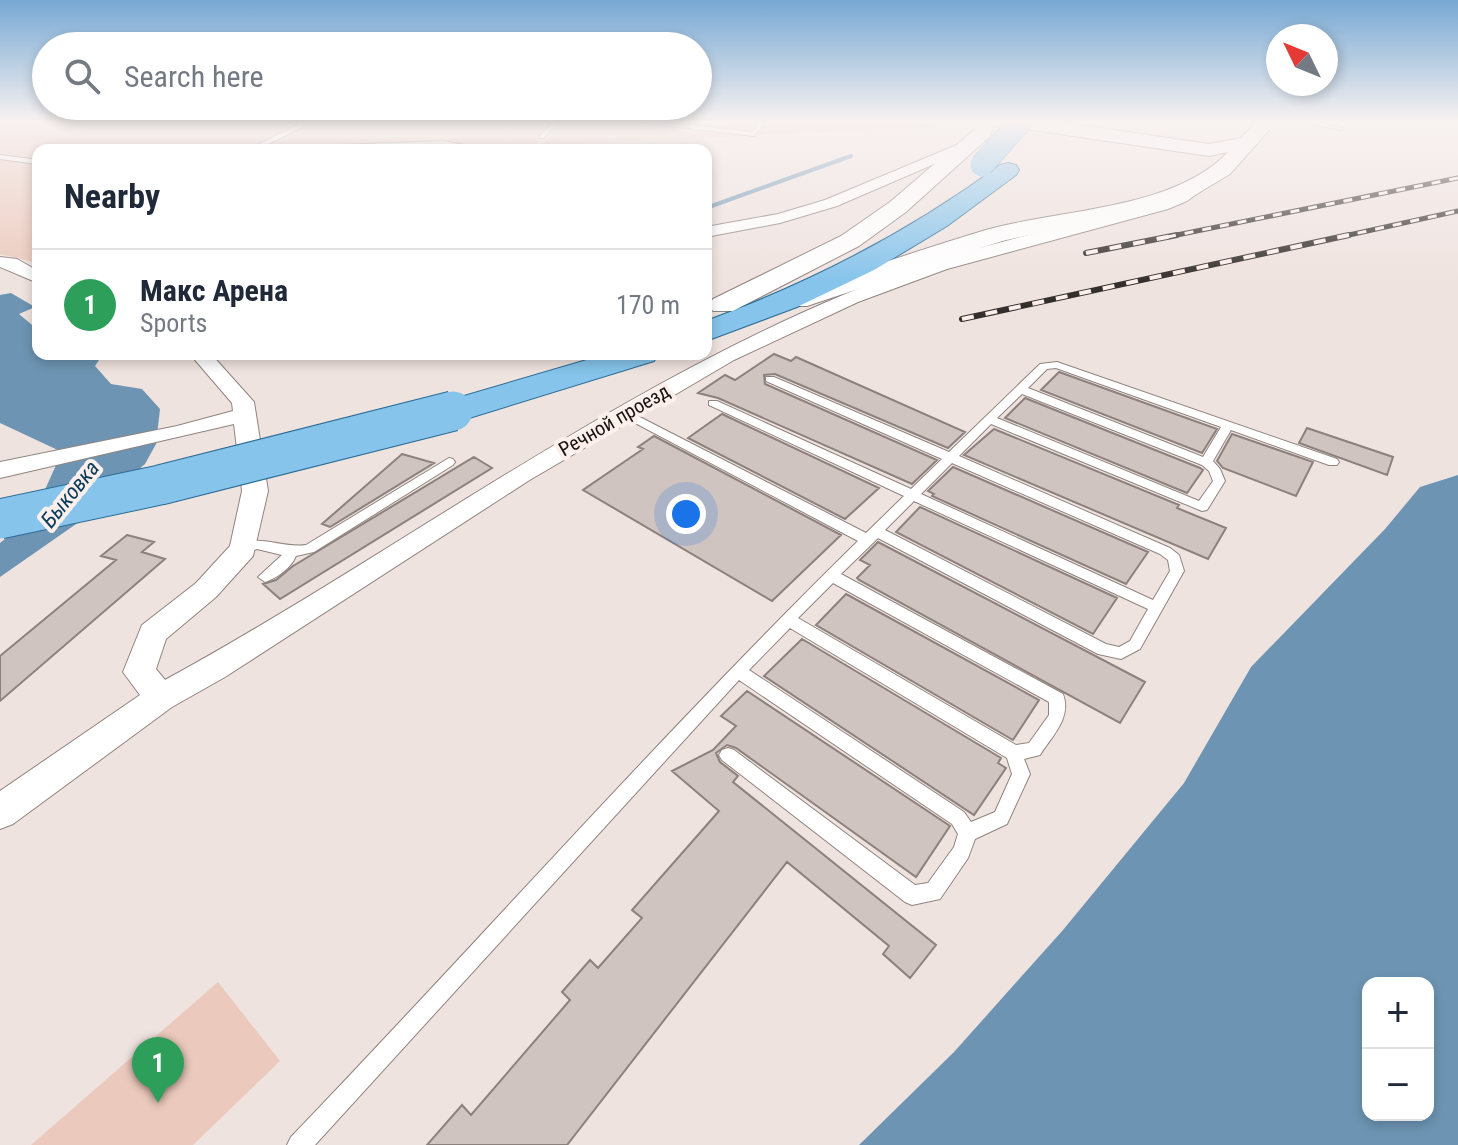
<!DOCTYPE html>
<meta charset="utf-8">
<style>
:root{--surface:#fff;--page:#f6f6f7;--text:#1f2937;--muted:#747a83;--line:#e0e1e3;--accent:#ea580c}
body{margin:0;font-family:"Roboto Condensed",sans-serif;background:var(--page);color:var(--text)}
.controls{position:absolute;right:24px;bottom:24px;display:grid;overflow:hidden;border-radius:16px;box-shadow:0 4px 12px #0003}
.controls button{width:72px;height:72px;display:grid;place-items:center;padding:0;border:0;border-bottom:2px solid var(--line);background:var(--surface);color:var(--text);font:40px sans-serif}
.compass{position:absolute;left:1266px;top:24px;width:72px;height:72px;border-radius:50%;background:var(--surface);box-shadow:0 4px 12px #0003;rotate:313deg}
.you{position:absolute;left:686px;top:514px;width:28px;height:28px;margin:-20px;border:6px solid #fff;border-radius:50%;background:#1a73e8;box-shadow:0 0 0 12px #1a73e833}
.badge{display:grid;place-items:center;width:52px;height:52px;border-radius:50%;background:var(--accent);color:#fff;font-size:26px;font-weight:700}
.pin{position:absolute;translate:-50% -66px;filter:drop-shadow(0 2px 4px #0008)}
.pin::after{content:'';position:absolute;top:42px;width:28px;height:24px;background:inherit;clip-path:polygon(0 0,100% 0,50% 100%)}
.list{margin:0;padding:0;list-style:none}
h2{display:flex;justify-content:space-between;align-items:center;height:104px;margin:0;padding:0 32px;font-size:34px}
h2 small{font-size:26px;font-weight:400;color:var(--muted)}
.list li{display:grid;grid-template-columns:52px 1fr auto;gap:24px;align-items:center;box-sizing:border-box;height:112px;padding:0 32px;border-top:2px solid var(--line)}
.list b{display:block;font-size:30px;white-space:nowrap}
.list p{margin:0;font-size:26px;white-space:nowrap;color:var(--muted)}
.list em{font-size:26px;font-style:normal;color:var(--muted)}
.icon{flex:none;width:44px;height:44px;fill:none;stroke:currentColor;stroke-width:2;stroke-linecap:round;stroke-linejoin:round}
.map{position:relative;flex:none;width:1458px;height:1145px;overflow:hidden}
.search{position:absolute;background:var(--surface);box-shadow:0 4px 12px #0003;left:32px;top:32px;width:680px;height:88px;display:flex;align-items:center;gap:20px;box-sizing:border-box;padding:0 28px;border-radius:44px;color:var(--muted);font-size:30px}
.panel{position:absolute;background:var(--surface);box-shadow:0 4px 12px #0003;left:32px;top:144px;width:680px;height:216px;border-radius:16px}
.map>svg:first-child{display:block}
.green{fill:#ebc9bc}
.water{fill:#6d95b3;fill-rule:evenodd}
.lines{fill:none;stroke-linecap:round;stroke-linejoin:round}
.stream{stroke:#6d95b3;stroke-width:4}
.building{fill:#d0c4c0;stroke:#8c817d;stroke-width:2}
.lane-casing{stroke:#8f8480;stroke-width:2}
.street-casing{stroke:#8f8480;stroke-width:2}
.secondary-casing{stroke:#8f8480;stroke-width:2}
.primary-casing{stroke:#2b6c96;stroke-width:2}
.lane{fill:#fff;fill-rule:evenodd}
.street{fill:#fff;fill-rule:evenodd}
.secondary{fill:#fff;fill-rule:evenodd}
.primary{fill:#86c4eb;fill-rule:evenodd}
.rail-far1-casing{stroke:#342f2d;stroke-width:5}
.rail-casing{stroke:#342f2d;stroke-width:6}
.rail-far1{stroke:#fdf0ec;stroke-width:3;stroke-dasharray:9;stroke-linecap:butt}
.rail{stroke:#fdf0ec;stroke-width:4;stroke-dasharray:12;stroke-linecap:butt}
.primary-bridge-far1-casing{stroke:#2b6c96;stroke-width:24;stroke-linecap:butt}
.primary-bridge-casing{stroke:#2b6c96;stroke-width:41;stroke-linecap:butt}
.primary-bridge-far1{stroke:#86c4eb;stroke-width:23}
.primary-bridge{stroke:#86c4eb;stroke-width:39}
.labels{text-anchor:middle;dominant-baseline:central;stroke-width:8;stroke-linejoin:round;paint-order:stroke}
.street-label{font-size:20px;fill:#171311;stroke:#fdf0ec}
.water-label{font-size:22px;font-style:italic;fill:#073b5a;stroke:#fdf0ec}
</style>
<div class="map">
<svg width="1458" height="1145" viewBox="0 0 1458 1145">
<rect width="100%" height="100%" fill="#efe3df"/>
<path class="green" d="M 0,121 L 560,121 L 530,150 L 38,150 L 38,263 L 0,254 Z
M 565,121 L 942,121 L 939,127 L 541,145 Z
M 218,982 L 280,1061 L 193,1145 L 31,1145 Z"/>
<path class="water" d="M 11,293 L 35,307 L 19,314 L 38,330 L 38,354 L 103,354 L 95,366 L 111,384 L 142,389 L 160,409 L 156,444 L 145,464 L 79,522 L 0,577 L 0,543 L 33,516 L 62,452 L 0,423 L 0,295 Z
M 1458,475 L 1458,1145 L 859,1145 L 954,1052 L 1063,930 L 1184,783 L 1251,667 L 1385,529 L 1420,487 ZM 1368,983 L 1428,983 L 1428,1115 L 1368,1115 Z"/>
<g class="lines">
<path class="stream" d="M 706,208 L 851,156"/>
</g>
<path class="building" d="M 774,354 L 791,361 L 796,357 L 965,432 L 948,448 L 775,374 L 764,375 L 765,384 L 937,460 L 912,484 L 718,398 L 698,393 L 725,375 L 735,380 Z
M 1059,372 L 1217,429 L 1202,453 L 1041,390 Z
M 1025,398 L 1200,468 L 1203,470 L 1187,493 L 1005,418 Z
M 722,414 L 879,488 L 845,519 L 688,438 Z
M 1307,428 L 1393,457 L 1387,475 L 1299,443 Z
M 994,429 L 1179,505 L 1177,508 L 1226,528 L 1208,559 L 964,455 Z
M 1232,434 L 1313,462 L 1296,496 L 1223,468 L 1217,461 Z
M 654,436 L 841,535 L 772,601 L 583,490 L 643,449 L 638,447 Z
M 402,454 L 434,463 L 330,527 L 322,524 Z
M 474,457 L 492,468 L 280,599 L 263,584 L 276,580 L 293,566 Z
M 953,467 L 1148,552 L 1126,584 L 932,496 L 934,494 L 928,491 Z
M 920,507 L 1117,598 L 1093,634 L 896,532 Z
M 127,535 L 154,542 L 142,552 L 165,559 L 0,701 L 0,656 L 116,560 L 101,556 Z
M 878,542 L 1145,682 L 1120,723 L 859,580 L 857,578 L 870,565 L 860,560 Z
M 846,594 L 1039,700 L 1013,740 L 816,625 Z
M 802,639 L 1001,758 L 998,763 L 1006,768 L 974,815 L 764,676 Z
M 747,691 L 950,826 L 916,877 L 736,748 L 727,745 L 716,753 L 720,762 L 738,776 L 733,782 L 936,945 L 910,978 L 883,954 L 889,946 L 787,862 L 567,1145 L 427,1145 L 462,1105 L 471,1115 L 570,1000 L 562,992 L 590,960 L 598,968 L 642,918 L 632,910 L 719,811 L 672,771 L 713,750 L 736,726 L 721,716 Z"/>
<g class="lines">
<defs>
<path id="lane" d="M 305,121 L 314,121 L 261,148 L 444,141 L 490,150 L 444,145 L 247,150 L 257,148 L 257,145 Z
M 554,121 L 561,121 L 544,138 L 540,138 L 540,136 Z
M 628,121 L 653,121 L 752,132 L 760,121 L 767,121 L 754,136 Z
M 907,121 L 927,121 L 935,124 L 932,126 Z
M 1297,121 L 1314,121 L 1344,128 L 1341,130 Z
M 0,155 L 38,160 L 38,164 L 0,159 Z
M 1057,362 L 1337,459 L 1339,462 L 1337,465 L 1329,465 L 1231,430 L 1213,461 L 1220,469 L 1225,481 L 1207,510 L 1202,511 L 991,424 L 959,456 L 1170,548 L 1179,555 L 1184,571 L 1140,649 L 1121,659 L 1098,654 L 878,538 L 841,574 L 1063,694 C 1072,718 1052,736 1040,755 L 1024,759 L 1030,774 L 1007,824 L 975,839 L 968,858 L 940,899 L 912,905 L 905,902 L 722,760 L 719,755 L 722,750 L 728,748 L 734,750 L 915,885 L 928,883 L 954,847 L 958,834 L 952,824 L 739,680 L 315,1145 L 287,1145 L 291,1137 C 481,939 662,733 858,541 L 620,415 L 620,411 L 628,411 L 866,533 L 904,496 L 709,405 L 709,401 L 717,401 L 911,489 L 942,459 L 766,381 L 766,377 L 774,377 L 949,452 L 1040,364 ZM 1056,368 L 1221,427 L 1203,457 L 1028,388 L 1047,369 ZM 1022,394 L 1202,465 L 1209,471 L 1213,481 L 1199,501 L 997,418 ZM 952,463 L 1160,554 L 1168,560 L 1170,571 L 1153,600 L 921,494 ZM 914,501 L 1148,609 L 1130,641 L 1119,647 L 1106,644 L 885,530 ZM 833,583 L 1049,702 L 1049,715 L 1029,743 L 1016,745 L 798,618 ZM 790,628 L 1007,758 L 1012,774 L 995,812 L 971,822 L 964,812 L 749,670 Z
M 449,458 L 453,459 L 455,462 L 453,465 L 314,552 L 296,556 C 291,568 277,578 265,582 L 258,577 L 282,555 L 257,549 L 243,554 L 236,549 C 255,531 280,549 306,545 Z"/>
<path id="street" d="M 971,139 L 976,140 L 976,146 L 837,206 L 780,223 L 706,237 L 706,227 L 778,214 L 825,200 Z
M 1207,176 L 1214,180 L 1212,183 L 1187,201 L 1168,209 L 947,269 L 858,302 L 734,360 L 528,481 L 225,677 L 172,707 L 13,824 L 0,829 L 0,791 L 140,695 L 123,672 L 142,625 L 196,583 L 230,546 L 242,491 L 234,424 L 0,478 L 0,462 L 177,426 L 233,411 L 232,403 L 190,354 L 211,354 L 254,402 L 268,491 L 253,556 L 216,597 L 166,639 L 156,669 L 165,680 C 393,555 602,396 843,295 C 943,252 1052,230 1156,203 L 1177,195 Z
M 0,257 L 17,259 L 38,271 L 38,283 L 0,267 Z"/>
<path id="secondary" d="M 979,121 L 997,121 L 989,137 L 906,212 L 859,246 L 733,311 L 713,311 L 709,305 L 713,299 L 841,236 L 890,202 L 974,130 Z
M 1004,121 L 1054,121 L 1209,144 L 1241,138 L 1257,121 L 1277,121 L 1230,174 L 1195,195 L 1148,209 L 1002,241 L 807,306 L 787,306 L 783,300 L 787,294 C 854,273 919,250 986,230 C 1059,209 1174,210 1228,152 L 1209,156 L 1013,127 Z"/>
<path id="primary" d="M 1008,163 L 1016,165 L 1019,170 L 1016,175 L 947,226 L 874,270 L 797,307 L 706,341 L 706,321 C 812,282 909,232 1000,165 Z
M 607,354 L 658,354 L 654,361 L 466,419 L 453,422 L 440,419 L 435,411 L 440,403 Z"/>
</defs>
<use href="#lane" class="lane-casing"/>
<use href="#street" class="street-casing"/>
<use href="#secondary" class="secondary-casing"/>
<use href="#primary" class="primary-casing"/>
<use href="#lane" class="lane"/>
<use href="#street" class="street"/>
<use href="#secondary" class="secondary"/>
<use href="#primary" class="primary"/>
<defs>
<path id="rail-far1" d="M 1167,237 L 1458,178
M 1340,237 L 1458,211"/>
<path id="rail" d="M 1086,253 L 1177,235
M 962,319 L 1349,235"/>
</defs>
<use href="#rail-far1" class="rail-far1-casing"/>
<use href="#rail" class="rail-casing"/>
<use href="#rail-far1" class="rail-far1"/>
<use href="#rail" class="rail"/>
<defs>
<path id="primary-bridge-far1" d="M 982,165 L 1021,121"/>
<path id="primary-bridge" d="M 0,519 L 160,485 L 453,411"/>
</defs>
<use href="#primary-bridge-far1" class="primary-bridge-far1-casing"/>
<use href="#primary-bridge" class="primary-bridge-casing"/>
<use href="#primary-bridge-far1" class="primary-bridge-far1"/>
<use href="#primary-bridge" class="primary-bridge"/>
</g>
<linearGradient id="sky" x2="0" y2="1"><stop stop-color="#77a8d3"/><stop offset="0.43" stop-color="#f8f2f1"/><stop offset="1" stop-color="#f8f2f1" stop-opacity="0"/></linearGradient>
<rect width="1458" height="282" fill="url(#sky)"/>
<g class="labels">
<g class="street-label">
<text transform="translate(614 420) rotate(-30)">Речной проезд</text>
</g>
<g class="water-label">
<text transform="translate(70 494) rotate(-51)">Быковка</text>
</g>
</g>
</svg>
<div class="controls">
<button>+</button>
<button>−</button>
</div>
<svg class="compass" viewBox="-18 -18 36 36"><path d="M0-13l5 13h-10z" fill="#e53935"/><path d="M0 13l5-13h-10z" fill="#747a83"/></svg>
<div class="you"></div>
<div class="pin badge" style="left:158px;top:1103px;background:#2e9e5b">1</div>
<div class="search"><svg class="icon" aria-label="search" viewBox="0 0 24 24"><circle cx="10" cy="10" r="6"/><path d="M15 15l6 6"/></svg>Search here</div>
<section class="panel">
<h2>Nearby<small></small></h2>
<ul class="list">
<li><span class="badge" style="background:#2e9e5b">1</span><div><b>Макс Арена</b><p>Sports</p></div><em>170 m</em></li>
</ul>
</section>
</div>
